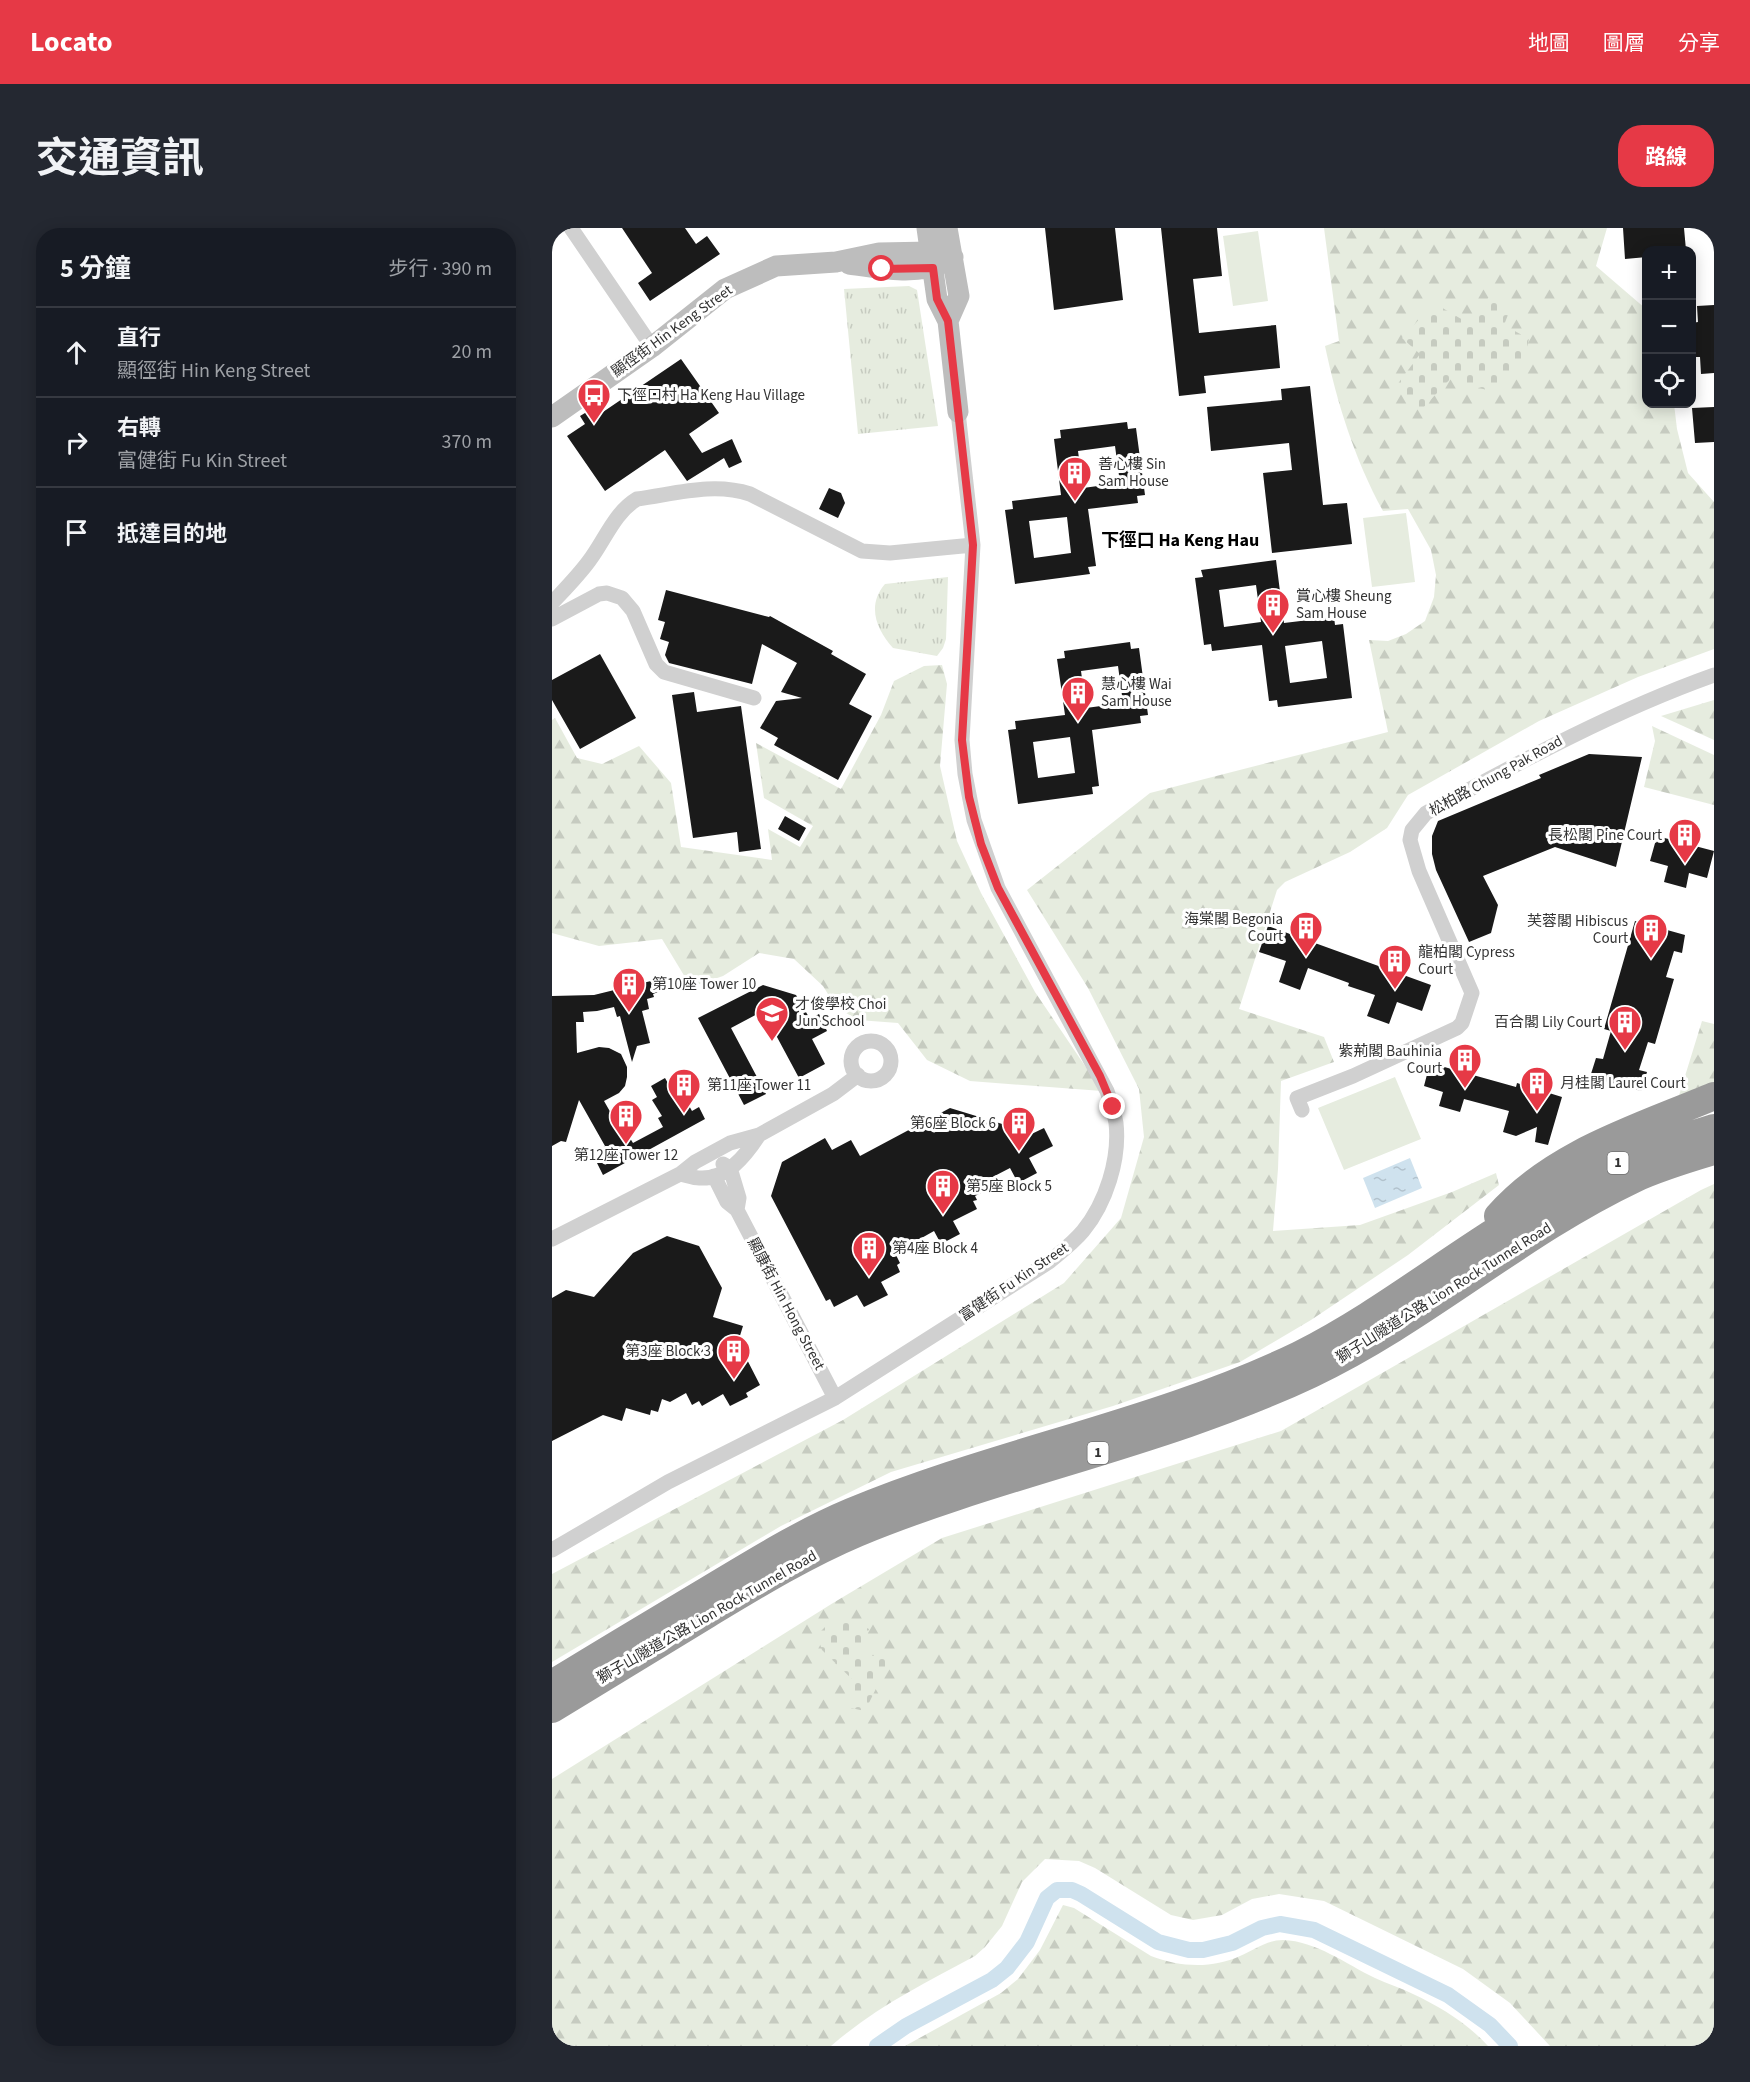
<!DOCTYPE html>
<html lang="zh-TW">
<meta charset="utf-8">
<style>
:root{--surface:#171b24;--page:#242831;--text:#f1f3f6;--muted:#9ea1a6;--line:#363941;--accent:#e63946}
body{margin:0;font-family:"Source Sans 3","Noto Sans TC",sans-serif;background:var(--page);color:var(--text)}
.controls{position:absolute;right:18px;top:18px;display:grid;overflow:hidden;border-radius:12px;box-shadow:0 3px 15px #0003}
.controls button{width:54px;height:54px;display:grid;place-items:center;padding:0;border:0;border-bottom:2px solid var(--line);background:var(--surface);color:var(--text);font:30px sans-serif}
.stop{position:absolute;width:18px;height:18px;margin:-14px;border:4px solid #e63946;border-radius:50%;background:#fff}
.stop.end{background:#e63946;border-color:#fff;box-shadow:0 2px 6px #0008}
.list{margin:0;padding:0;list-style:none}
h2{display:flex;justify-content:space-between;align-items:center;height:78px;margin:0;padding:0 24px;font-size:26px}
h2 small{font-size:20px;font-weight:400;color:var(--muted)}
.list li{display:grid;grid-template-columns:39px 1fr auto;gap:18px;align-items:center;box-sizing:border-box;height:90px;padding:0 24px;border-top:2px solid var(--line)}
.list b{display:block;font-size:22px;white-space:nowrap}
.list p{margin:0;font-size:20px;white-space:nowrap;color:var(--muted)}
.list em{font-size:20px;font-style:normal;color:var(--muted)}
.icon{flex:none;width:33px;height:33px;fill:none;stroke:currentColor;stroke-width:2;stroke-linecap:round;stroke-linejoin:round}
.map{position:relative;flex:none;width:1162px;height:1818px;overflow:hidden;border-radius:24px}
header{display:flex;align-items:center;gap:36px;box-sizing:border-box;height:84px;padding:0 30px;background:var(--accent);color:#fff}
header strong{font-size:28px}
nav{display:flex;gap:33px;margin-inline-start:auto;font-size:21px}
.intro{display:flex;align-items:center;justify-content:space-between;box-sizing:border-box;height:144px;padding:0 36px}
h1{margin:0;font-size:42px}
.button{padding:15px 27px;border-radius:24px;background:var(--accent);color:#fff;font-size:21px;font-weight:700}
main{display:flex;gap:36px;padding:0 36px}
aside{flex:1;background:var(--surface);border-radius:24px;box-shadow:0 3px 15px #0003}
.map>svg:first-child{display:block}
.grass{fill:url(#grass-tufts)}
.forest{fill:url(#forest-firs)}
.cemetery{fill:url(#cemetery-stones)}
.garden{fill:#e6ecdf}
.water{fill:url(#water-ripples)}
.lines{fill:none;stroke-linecap:round;stroke-linejoin:round}
.canal{stroke:#cfe2ee;stroke-width:16}
.building{fill:#1a1a1a;fill-rule:evenodd}
.street{stroke:#d0d0d0;stroke-width:15}
.secondary{stroke:#bdbdbd;stroke-width:21}
.highway{stroke:#9a9a9a;stroke-width:28}
.route{stroke:#e63946;stroke-width:8}
.labels{text-anchor:middle;dominant-baseline:central;stroke-width:6;stroke-linejoin:round;paint-order:stroke}
.shield{fill:#fff;stroke:#707070;stroke-width:1.5}
.shield-label{font-size:14px;font-weight:bold;fill:#333}
.street-label{font-size:15px;fill:#333;stroke:#fff}
.poi-label{font-size:15px;fill:#333;stroke:#fff;text-anchor:start}
.quarter-label{font-size:18px;font-weight:bold;fill:#000;stroke:#fff}
</style>
<header>
<strong>Locato</strong>
<nav><a>地圖</a><a>圖層</a><a>分享</a></nav>
</header>
<div class="intro"><h1>交通資訊</h1><a class="button">路線</a></div>
<main>
<aside>
<h2>5 分鐘<small>步行 · 390 m</small></h2>
<ul class="list">
<li><svg class="icon" aria-label="ahead" viewBox="0 0 24 24"><path d="M12 20V5M6 11l6-6 6 6"/></svg><div><b>直行</b><p>顯徑街 Hin Keng Street</p></div><em>20 m</em></li>
<li><svg class="icon" aria-label="right" viewBox="0 0 24 24"><path d="M7 20v-9h11M14 6l5 5-5 5"/></svg><div><b>右轉</b><p>富健街 Fu Kin Street</p></div><em>370 m</em></li>
<li><svg class="icon" aria-label="arrive" viewBox="0 0 24 24"><path d="M6 21V4h12l-3 4 3 4H6"/></svg><div><b>抵達目的地</b></div></li>
</ul>
</aside>
<div class="map">
<svg width="1162" height="1818" viewBox="0 0 1162 1818">
<defs>
<pattern id="grass-tufts" width="24" height="20" patternUnits="userSpaceOnUse" patternTransform="scale(1.5)"><rect width="24" height="20" fill="#e6ecdf"/><path d="M3 7l-1-3M5 7V3M7 7l1-3M15 17l-1-3M17 17v-4M19 17l1-3" fill="none" stroke="#c6cbc0"/></pattern>
<pattern id="forest-firs" width="22" height="20" patternUnits="userSpaceOnUse" patternTransform="scale(1.5)"><rect width="22" height="20" fill="#e6ecdf"/><path d="M5 1l3.5 6h-7zM16 11l3.5 6h-7z" fill="#c6cbc0"/></pattern>
<pattern id="cemetery-stones" width="16" height="16" patternUnits="userSpaceOnUse" patternTransform="scale(1.5)"><rect width="16" height="16" fill="#e6ecdf"/><path d="M2 7V4a2 2 0 0 1 4 0v3zM10 15v-3a2 2 0 0 1 4 0v3z" fill="#c6cbc0"/></pattern>
<pattern id="water-ripples" width="26" height="14" patternUnits="userSpaceOnUse" patternTransform="scale(1.5)"><rect width="26" height="14" fill="#cfe2ee"/><path d="M2 4q2-2 4 0t4 0M15 11q2-2 4 0t4 0" fill="none" stroke="#b2c2cd"/></pattern>
</defs>
<rect width="100%" height="100%" fill="#fff"/>
<path class="grass" d="M 357,58 L 365,62 L 386,198 L 306,206 L 292,61 Z
M 396,349 L 394,411 L 391,420 L 385,428 L 341,420 C 325,402 314,378 333,356 Z"/>
<path class="forest" d="M 772,0 L 1055,0 L 1044,38 L 1094,81 L 1094,176 L 1122,176 L 1125,201 L 1136,245 L 1162,274 L 1162,421 L 1086,449 L 987,493 L 856,567 L 835,600 L 798,624 L 733,654 L 725,662 L 687,781 L 772,809 L 782,834 L 729,853 L 726,941 L 721,1003 L 808,997 L 900,964 L 944,945 L 947,957 L 856,1027 L 759,1092 L 688,1134 L 561,1178 L 339,1244 L 229,1298 L 0,1434 L 0,1346 L 291,1192 L 512,1055 L 569,990 L 592,909 L 587,861 L 536,760 L 475,662 L 598,565 L 836,504 L 817,412 L 836,413 L 854,406 L 873,393 L 882,369 L 884,347 L 879,322 L 856,281 L 831,283 C 803,232 785,175 773,118 L 787,113 Z
M 390,437 L 395,456 L 388,538 L 405,613 L 429,665 L 483,764 L 550,863 L 418,853 L 375,832 L 346,795 L 306,792 L 284,779 L 271,758 L 242,731 L 207,725 L 171,748 L 139,759 L 110,711 L 47,718 L 0,705 L 0,492 L 3,490 L 25,530 L 50,536 L 87,518 L 119,555 L 129,619 L 220,632 L 216,601 L 248,619 L 261,598 L 212,570 L 204,515 L 289,561 L 329,487 L 342,453 L 372,438 Z
M 1162,472 L 1162,512 L 1109,488 Z
M 1100,498 L 1162,527 L 1162,577 L 1092,559 L 1103,513 Z
M 1150,793 L 1162,796 L 1162,856 L 1125,874 Z
M 1162,956 L 1162,1818 L 998,1818 L 958,1775 L 911,1741 L 772,1673 L 727,1666 L 700,1671 L 670,1687 L 641,1692 L 619,1687 L 543,1640 L 527,1633 L 493,1631 L 470,1654 L 450,1698 L 433,1719 L 423,1728 C 371,1756 324,1779 279,1818 L 0,1818 L 0,1551 L 281,1375 L 390,1310 L 729,1203 L 1149,962 Z
M 511,1677 L 522,1680 L 599,1728 C 627,1739 660,1741 688,1728 C 702,1722 715,1712 731,1712 C 764,1713 794,1736 823,1750 C 836,1756 849,1760 861,1766 C 889,1779 916,1796 936,1818 L 353,1818 L 449,1765 L 466,1751 L 488,1722 Z"/>
<path class="cemetery" d="M 937,69 L 959,79 L 952,97 L 977,111 L 973,127 L 943,165 L 899,150 L 870,181 L 842,161 L 868,126 L 850,110 L 882,75 L 916,95 Z
M 279,1393 L 301,1394 L 317,1401 L 308,1428 L 340,1428 L 313,1483 L 299,1480 L 303,1454 L 270,1422 L 265,1407 Z"/>
<path class="garden" d="M 706,3 L 716,73 L 681,78 L 671,8 Z
M 854,285 L 863,354 L 820,359 L 811,290 Z
M 843,849 L 869,911 L 792,942 L 766,880 Z"/>
<path class="water" d="M 858,930 L 870,960 L 823,980 L 811,950 Z"/>
<g class="lines">
<path class="canal" d="M 325,1818 L 354,1798 L 440,1752 L 455,1740 L 475,1714 L 495,1670 L 505,1662 L 520,1662 L 529,1666 L 606,1714 L 637,1722 L 651,1722 L 680,1715 L 710,1700 L 728,1696 L 762,1702 L 896,1767 L 938,1797 L 958,1818"/>
</g>
<path class="building" d="M 70,0 L 133,0 L 144,16 L 155,8 L 168,26 L 98,73 L 86,55 L 100,45 Z
M 493,0 L 563,0 L 571,72 L 502,82 Z
M 609,0 L 665,0 L 670,48 L 641,51 L 647,105 L 724,97 L 728,140 L 652,148 L 654,165 L 627,168 Z
M 1071,0 L 1132,0 L 1134,22 L 1095,22 L 1095,29 L 1073,31 Z
M 1162,77 L 1162,145 L 1149,146 L 1148,129 L 1140,129 L 1140,95 L 1146,94 L 1145,78 Z
M 129,131 L 167,185 L 137,206 L 150,225 L 180,211 L 190,234 L 177,240 L 172,230 L 135,253 L 113,222 L 53,263 L 15,208 L 33,196 L 28,188 L 43,179 L 48,186 Z
M 758,158 L 771,277 L 795,275 L 800,316 L 720,325 L 711,245 L 740,242 L 737,215 L 659,223 L 655,179 L 730,172 L 729,161 Z
M 1162,179 L 1162,214 L 1143,215 L 1140,180 Z
M 575,194 L 576,201 L 584,200 L 593,267 L 585,268 L 586,275 L 536,281 L 544,338 L 536,339 L 538,346 L 463,356 L 453,282 L 461,281 L 460,273 L 509,267 L 502,211 L 509,210 L 508,202 ZM 563,218 L 568,255 L 531,260 L 526,223 ZM 515,289 L 519,325 L 482,330 L 477,293 Z
M 277,260 L 289,265 L 293,275 L 286,290 L 267,281 Z
M 724,332 L 732,395 L 782,389 L 783,397 L 791,396 L 800,470 L 726,479 L 725,472 L 717,473 L 710,417 L 660,423 L 659,416 L 652,417 L 643,350 L 651,349 L 649,342 ZM 704,357 L 709,394 L 672,399 L 667,362 ZM 770,413 L 775,450 L 738,455 L 733,418 Z
M 114,362 L 217,389 L 218,388 L 281,423 L 279,426 L 314,446 L 297,476 L 320,488 L 286,552 L 222,517 L 226,510 L 208,500 L 224,473 L 250,470 L 229,464 L 245,435 L 210,416 L 200,456 L 117,435 L 113,427 L 117,414 L 108,411 L 113,394 L 106,392 Z
M 578,414 L 579,421 L 587,420 L 596,487 L 588,488 L 589,495 L 540,502 L 547,558 L 540,559 L 541,566 L 466,576 L 456,502 L 464,501 L 463,493 L 513,487 L 505,431 L 513,430 L 512,423 ZM 566,438 L 571,475 L 534,480 L 529,443 ZM 518,509 L 523,545 L 486,550 L 481,514 Z
M 48,426 L 84,490 L 28,521 L 0,472 L 0,452 Z
M 142,464 L 145,484 L 189,478 L 209,621 L 187,624 L 185,604 L 141,610 L 120,467 Z
M 1037,526 L 1090,529 L 1064,639 L 1003,619 L 931,648 L 946,677 L 939,705 L 917,714 L 884,642 L 880,626 L 880,608 L 886,593 L 989,550 L 987,547 Z
M 233,588 L 254,600 L 247,613 L 226,601 Z
M 1105,608 L 1162,623 L 1155,650 L 1137,645 L 1134,660 L 1112,654 L 1116,638 L 1098,633 Z
M 1083,693 L 1133,707 L 1130,725 L 1122,723 L 1114,749 L 1122,751 L 1103,816 L 1096,814 L 1087,842 L 1095,844 L 1089,863 L 1038,849 L 1044,830 L 1051,831 L 1059,803 L 1052,801 Z
M 716,698 L 879,757 L 870,783 L 845,774 L 837,796 L 815,788 L 823,767 L 796,758 L 797,755 L 756,740 L 748,762 L 727,754 L 734,733 L 707,724 Z
M 103,752 L 106,764 L 101,766 L 102,769 L 95,771 L 97,781 L 90,783 L 98,815 L 85,818 L 80,834 L 68,788 L 65,789 L 62,779 L 45,783 L 31,784 L 32,794 L 24,794 L 25,825 L 47,819 L 57,820 L 69,826 L 75,839 L 75,849 L 73,858 L 67,865 L 52,873 L 72,908 L 76,907 L 81,915 L 111,899 L 106,890 L 110,888 L 100,872 L 105,869 L 99,858 L 113,850 L 129,878 L 135,874 L 140,883 L 147,879 L 153,891 L 51,947 L 45,935 L 51,931 L 47,922 L 53,918 L 27,872 L 14,914 L 9,913 L 0,918 L 0,768 L 42,767 Z
M 211,757 L 244,767 L 258,791 L 267,786 L 275,803 L 260,811 L 273,836 L 247,850 L 211,783 L 179,800 L 214,866 L 192,877 L 146,790 Z
M 878,835 L 964,859 L 965,855 L 1010,869 L 996,917 L 983,914 L 985,899 L 964,908 L 951,904 L 957,883 L 912,871 L 908,884 L 887,878 L 891,864 L 872,858 Z
M 398,880 L 460,899 L 467,912 L 492,900 L 501,918 L 477,930 L 485,945 L 466,955 L 458,940 L 429,955 L 433,963 L 423,968 L 425,972 L 421,973 L 425,981 L 401,993 L 408,1006 L 389,1016 L 382,1003 L 343,1025 L 348,1035 L 345,1037 L 348,1044 L 329,1054 L 336,1067 L 312,1079 L 305,1067 L 282,1079 L 278,1071 L 274,1073 L 219,968 L 230,934 L 273,910 L 280,922 L 299,912 L 308,928 Z
M 115,1008 L 147,1018 L 170,1060 L 161,1089 L 191,1098 L 186,1114 L 208,1157 L 194,1165 L 196,1169 L 178,1178 L 171,1166 L 150,1178 L 147,1173 L 140,1177 L 134,1165 L 118,1174 L 110,1171 L 106,1184 L 99,1182 L 98,1187 L 74,1180 L 70,1193 L 51,1187 L 0,1213 L 0,1070 L 14,1062 L 42,1069 L 81,1025 Z"/>
<g class="lines">
<path class="street" d="M 19,0 L 100,119
M 0,375 C 13,361 26,348 37,333 C 53,312 62,285 85,271 C 123,266 161,254 198,266 L 310,323 L 338,325 L 421,317
M 0,391 L 47,366 L 55,365 L 70,370 L 81,383 L 104,436 L 112,444 L 202,470
M299 833a20 20 0 1 1 40 0a20 20 0 1 1-40 0Z
M 750,882 L 745,870 L 801,848 L 905,800 L 910,795 L 920,765 L 867,643 L 858,612 L 860,602 L 874,585 C 968,534 1061,483 1162,447
M 171,936 L 178,940 L 187,970 L 185,982
M 128,946 C 134,947 141,950 147,950 C 175,952 194,927 207,907
M 162,948 L 175,974 L 185,982 L 283,1170
M 0,1011 L 128,946 L 143,934 L 178,915 L 207,907 L 281,866 L 306,847
M 0,1322 L 116,1254 L 283,1170 L 497,1034 C 509,1024 521,1015 531,1003 C 554,975 568,931 564,895 C 562,884 559,874 555,863 L 446,660 L 422,592 L 413,546 L 410,512 L 421,317 L 406,184"/>
<path class="secondary" d="M 375,0 L 385,71 L 396,93 L 406,184
M 395,0 L 407,68 L 396,93
M 297,36 C 325,40 367,48 393,34
M 0,189 L 100,119 L 173,61 L 224,38 L 284,34 L 327,25 L 379,24 L 401,29"/>
<path class="highway" d="M 946,988 C 1001,925 1086,900 1162,868
M 0,1456 C 52,1424 104,1393 156,1362 C 203,1334 249,1305 299,1284 C 445,1223 604,1196 747,1127 C 823,1089 889,1036 961,992 C 1024,953 1091,921 1162,900
M 0,1481 C 52,1449 104,1418 156,1386 C 204,1357 253,1327 305,1305 C 453,1244 613,1215 759,1146 C 873,1092 968,1005 1082,951 C 1108,939 1135,931 1162,923"/>
</g>
<g class="lines">
<path class="route" d="M 330,41 L 381,40 L 385,71 L 396,93 L 421,317 L 410,512 L 417,569 L 429,616 L 446,660 L 548,848 L 561,879"/>
</g>
<defs>
<symbol id="bus-pin" viewBox="-11 -11 22 30"><path d="M0 17L-7.5 6A9.5 9.5 0 1 1 7.5 6Z" fill="#e63946" stroke="#fff"/><path d="M-5-6H5V4H4V6H2V4H-2V6H-4V4H-5ZM-3.5-4V0h7V-4ZM-3.5 1.2v1.5H-2V1.2ZM2 1.2v1.5H3.5V1.2Z" fill="#fff"/></symbol>
<symbol id="building-pin" viewBox="-11 -11 22 30"><path d="M0 17L-7.5 6A9.5 9.5 0 1 1 7.5 6Z" fill="#e63946" stroke="#fff"/><path d="M-4-6H4V6H1V3H-1V6H-4ZM-2.5-4.3h1.7v1.8h-1.7ZM.8-4.3h1.7v1.8H.8ZM-2.5-1h1.7V.8h-1.7ZM.8-1h1.7V.8H.8Z" fill="#fff"/></symbol>
<symbol id="school-pin" viewBox="-11 -11 22 30"><path d="M0 17L-7.5 6A9.5 9.5 0 1 1 7.5 6Z" fill="#e63946" stroke="#fff"/><path d="M0-5L7-2L0 1L-7-2ZM-4 1L0 2.5L4 1V4Q0 6-4 4Z" fill="#fff"/></symbol>
</defs>
<g fill-rule="evenodd">
<use href="#bus-pin" x="23" y="148" width="38" height="52"/>
<use href="#building-pin" x="504" y="226" width="38" height="52"/>
<use href="#building-pin" x="702" y="358" width="38" height="52"/>
<use href="#building-pin" x="507" y="446" width="38" height="52"/>
<use href="#building-pin" x="1114" y="588" width="38" height="52"/>
<use href="#building-pin" x="735" y="681" width="38" height="52"/>
<use href="#building-pin" x="1080" y="683" width="38" height="52"/>
<use href="#building-pin" x="824" y="714" width="38" height="52"/>
<use href="#building-pin" x="58" y="737" width="38" height="52"/>
<use href="#school-pin" x="201" y="766" width="38" height="52"/>
<use href="#building-pin" x="1054" y="775" width="38" height="52"/>
<use href="#building-pin" x="894" y="813" width="38" height="52"/>
<use href="#building-pin" x="966" y="836" width="38" height="52"/>
<use href="#building-pin" x="113" y="838" width="38" height="52"/>
<use href="#building-pin" x="55" y="869" width="38" height="52"/>
<use href="#building-pin" x="448" y="876" width="38" height="52"/>
<use href="#building-pin" x="372" y="939" width="38" height="52"/>
<use href="#building-pin" x="298" y="1001" width="38" height="52"/>
<use href="#building-pin" x="163" y="1104" width="38" height="52"/>
</g>
<g class="labels">
<g class="shield">
<rect x="1055.5" y="924" width="21" height="22" rx="4.5"/>
<rect x="535.5" y="1214" width="21" height="22" rx="4.5"/>
</g>
<g class="shield-label">
<text x="1066" y="935">1</text>
<text x="546" y="1225">1</text>
</g>
<g class="street-label">
<text transform="translate(120 103) rotate(-36)">顯徑街 Hin Keng Street</text>
<text transform="translate(944 548) rotate(-29)">松柏路 Chung Pak Road</text>
<text transform="translate(462 1054) rotate(-34)">富健街 Fu Kin Street</text>
<text transform="translate(892 1065) rotate(-32)">獅子山隧道公路 Lion Rock Tunnel Road</text>
<text transform="translate(234 1076) rotate(62)">顯康街 Hin Hong Street</text>
<text transform="translate(155 1389) rotate(-30)">獅子山隧道公路 Lion Rock Tunnel Road</text>
</g>
<g class="poi-label">
<text x="65" y="167">下徑口村 Ha Keng Hau Village</text>
<text x="546" y="236">善心樓 Sin<tspan x="546" dy="17">Sam House</tspan></text>
<text x="744" y="368">賞心樓 Sheung<tspan x="744" dy="17">Sam House</tspan></text>
<text x="549" y="456">慧心樓 Wai<tspan x="549" dy="17">Sam House</tspan></text>
<text x="1110" y="607" text-anchor="end">長松閣 Pine Court</text>
<text x="731" y="691" text-anchor="end">海棠閣 Begonia<tspan x="731" dy="17">Court</tspan></text>
<text x="1076" y="693" text-anchor="end">芙蓉閣 Hibiscus<tspan x="1076" dy="17">Court</tspan></text>
<text x="866" y="724">龍柏閣 Cypress<tspan x="866" dy="17">Court</tspan></text>
<text x="100" y="756">第10座 Tower 10</text>
<text x="243" y="776">才俊學校 Choi<tspan x="243" dy="17">Jun School</tspan></text>
<text x="1050" y="794" text-anchor="end">百合閣 Lily Court</text>
<text x="890" y="823" text-anchor="end">紫荊閣 Bauhinia<tspan x="890" dy="17">Court</tspan></text>
<text x="1008" y="855">月桂閣 Laurel Court</text>
<text x="155" y="857">第11座 Tower 11</text>
<text x="444" y="895" text-anchor="end">第6座 Block 6</text>
<text x="74" y="927" text-anchor="middle">第12座 Tower 12</text>
<text x="414" y="958">第5座 Block 5</text>
<text x="340" y="1020">第4座 Block 4</text>
<text x="159" y="1123" text-anchor="end">第3座 Block 3</text>
</g>
<g class="quarter-label">
<text x="628" y="312">下徑口 Ha Keng Hau</text>
</g>
</g>
</svg>
<div class="controls">
<button>+</button>
<button>−</button>
<button><svg class="icon" aria-label="locate" viewBox="0 0 24 24"><circle cx="12" cy="12" r="6"/><path d="M12 2v4M12 18v4M2 12h4M18 12h4"/></svg></button>
</div>
<div class="stop" style="left:330px;top:41px"></div>
<div class="stop end" style="left:561px;top:879px"></div>
</div>
</main>
